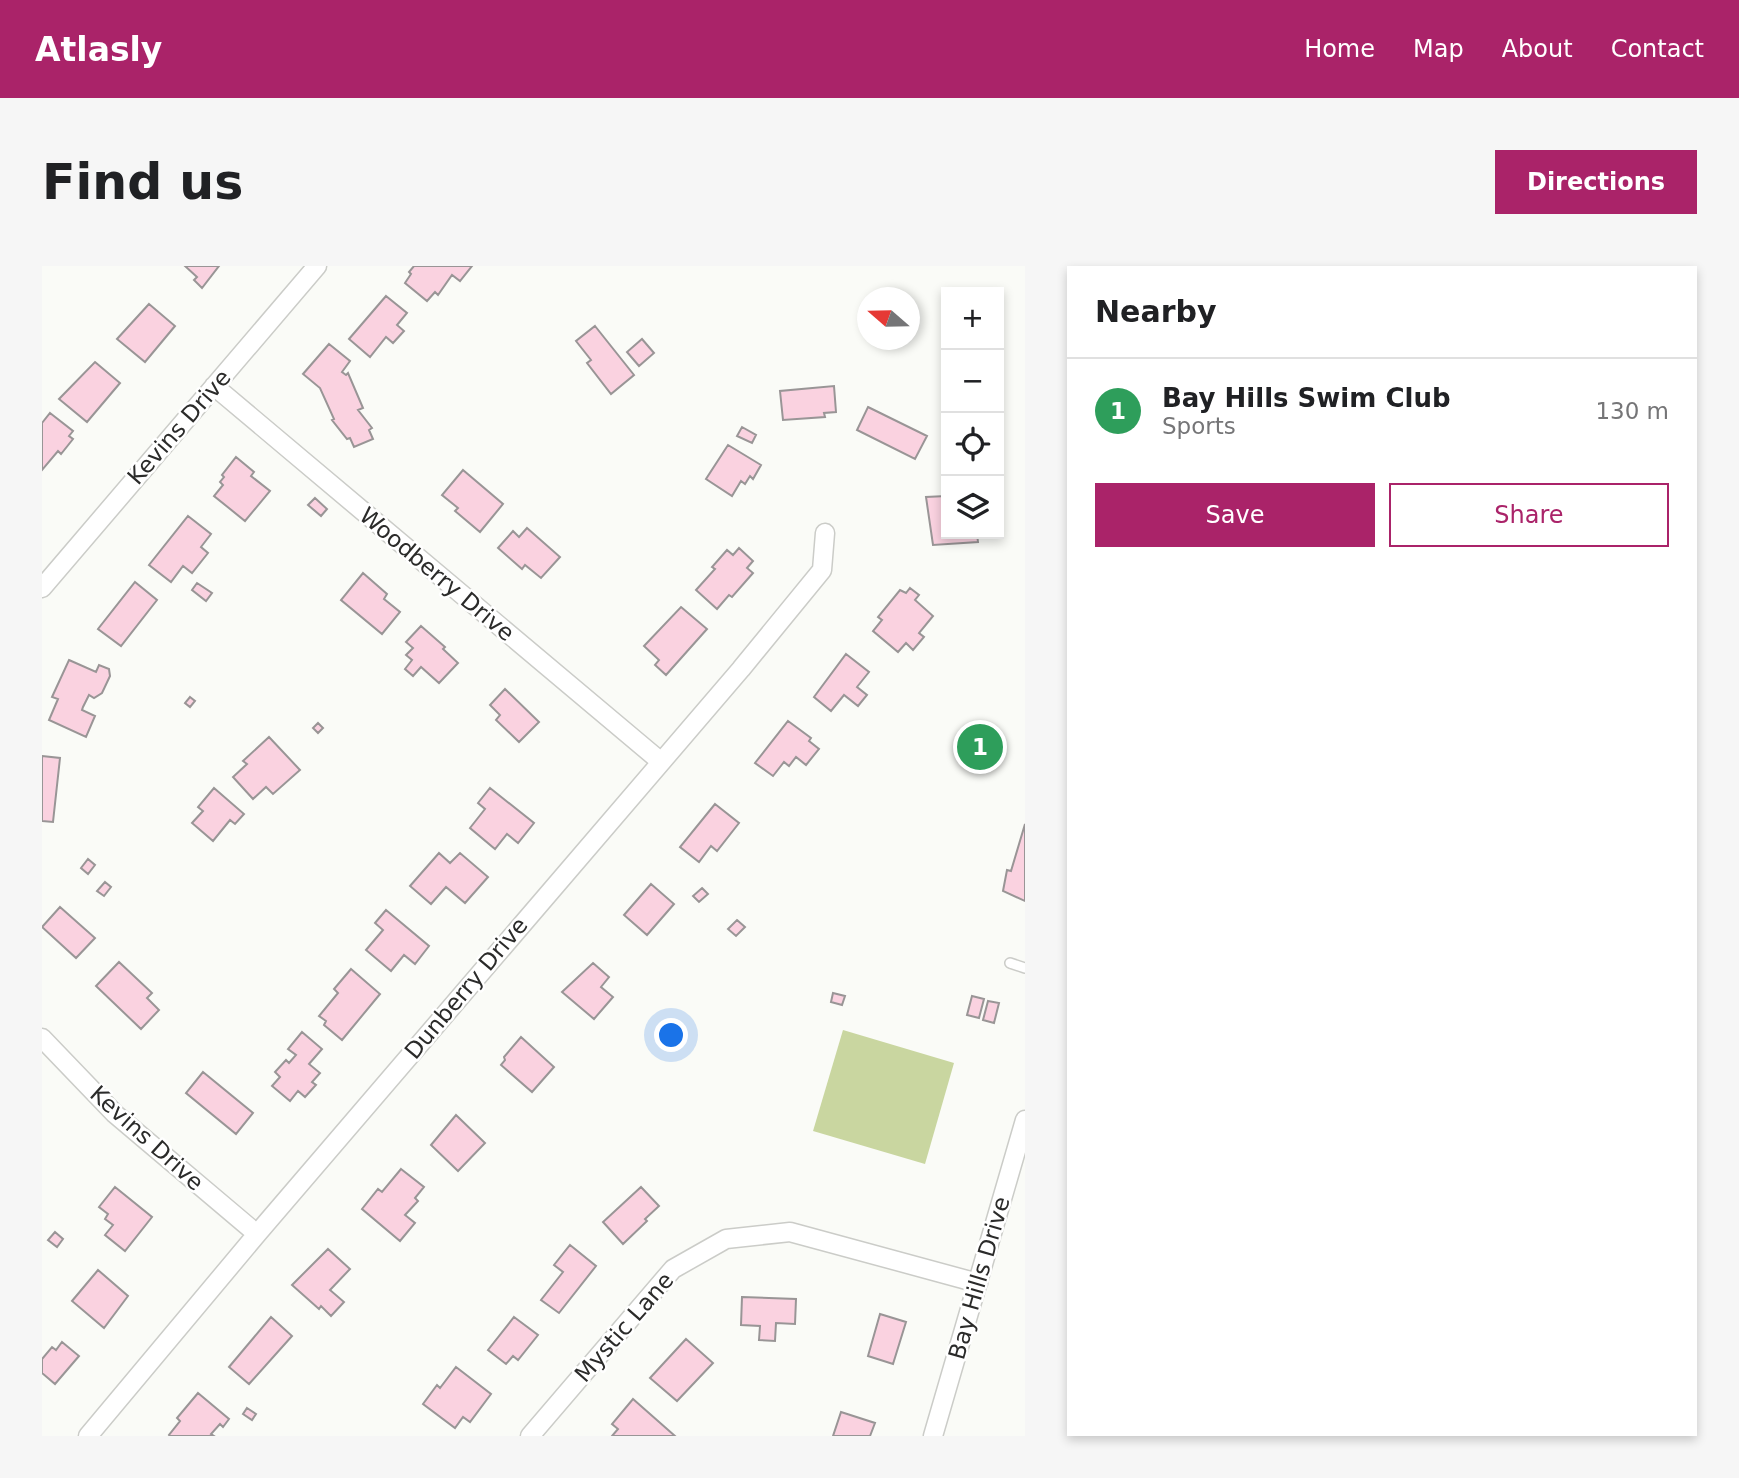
<!DOCTYPE html>
<meta charset="utf-8">
<style>
:root{--surface:#fff;--page:#f6f6f6;--text:#202124;--muted:#757577;--line:#e0e0e0;--accent:#aa2369}
body{margin:0;font-family:"DejaVu Sans",sans-serif;background:var(--page);color:var(--text)}
.controls{position:absolute;right:21px;top:21px;display:grid;overflow:hidden;border-radius:0px;box-shadow:0 4px 10px #0003}
.controls button{width:63px;height:63px;display:grid;place-items:center;padding:0;border:0;border-bottom:2px solid var(--line);background:var(--surface);color:var(--text);font:35px sans-serif}
.compass{position:absolute;left:815px;top:21px;width:63px;height:63px;border-radius:50%;background:var(--surface);box-shadow:0 4px 10px #0003;rotate:290deg}
.you{position:absolute;left:630px;top:770px;width:24px;height:24px;margin:-18px;border:5px solid #fff;border-radius:50%;background:#1a73e8;box-shadow:0 0 0 10px #1a73e833}
.badge{display:grid;place-items:center;width:46px;height:46px;border-radius:50%;background:var(--accent);color:#fff;font-size:23px;font-weight:700}
.pin{position:absolute;translate:-50% -50%;border:4px solid #fff;box-shadow:0 2px 7px #0006}
.list{margin:0;padding:0;list-style:none}
h2{display:flex;justify-content:space-between;align-items:center;height:91px;margin:0;padding:0 28px;font-size:30px}
h2 small{font-size:23px;font-weight:400;color:var(--muted)}
.list li{display:grid;grid-template-columns:46px 1fr auto;gap:21px;align-items:center;box-sizing:border-box;height:105px;padding:0 28px;border-top:2px solid var(--line)}
.list b{display:block;font-size:26px;white-space:nowrap}
.list p{margin:0;font-size:23px;white-space:nowrap;color:var(--muted)}
.list em{font-size:23px;font-style:normal;color:var(--muted)}
.actions{display:flex;gap:14px;padding:21px 28px}
.actions a{flex:1;padding:16px 0;border:2px solid var(--accent);border-radius:0px;text-align:center;font-size:24px;color:var(--accent)}
.actions .main{background:var(--accent);color:#fff}
.icon{flex:none;width:38px;height:38px;fill:none;stroke:currentColor;stroke-width:2;stroke-linecap:round;stroke-linejoin:round}
.map{position:relative;flex:none;width:983px;height:1170px;overflow:hidden;border-radius:0px}
header{display:flex;align-items:center;gap:42px;box-sizing:border-box;height:98px;padding:0 35px;background:var(--accent);color:#fff}
header strong{font-size:33px}
nav{display:flex;gap:38px;margin-inline-start:auto;font-size:24px}
.intro{display:flex;align-items:center;justify-content:space-between;box-sizing:border-box;height:168px;padding:0 42px}
h1{margin:0;font-size:49px}
.button{padding:18px 32px;border-radius:0px;background:var(--accent);color:#fff;font-size:24px;font-weight:700}
main{display:flex;gap:42px;padding:0 42px}
aside{flex:1;background:var(--surface);border-radius:0px;box-shadow:0 4px 10px #0003}
.map>svg:first-child{display:block}
.green{fill:#c9d6a0}
.building{fill:#fad2e0;stroke:#999596;stroke-width:2}
.lines{fill:none;stroke-linecap:round;stroke-linejoin:round}
.lane-casing{stroke:#cbccc8;stroke-width:12}
.street-casing{stroke:#cbccc8;stroke-width:21}
.lane{stroke:#fff;stroke-width:9}
.street{stroke:#fff;stroke-width:18}
.labels{text-anchor:middle;dominant-baseline:central;stroke-width:5;stroke-linejoin:round;paint-order:stroke}
.street-label{font-size:23px;fill:#2b2b2a;stroke:#fff}
</style>
<header>
<strong>Atlasly</strong>
<nav><a>Home</a><a>Map</a><a>About</a><a>Contact</a></nav>
</header>
<div class="intro"><h1>Find us</h1><a class="button">Directions</a></div>
<main>
<div class="map">
<svg width="983" height="1170" viewBox="0 0 983 1170">
<rect width="100%" height="100%" fill="#fafbf7"/>
<path class="green" d="M 801,764 L 912,797 L 883,898 L 771,865 Z"/>
<path class="building" d="M 143,0 L 177,0 L 160,22 L 152,14 L 155,11 Z
M 372,0 L 430,0 L 418,15 L 410,9 L 396,29 L 393,26 L 385,35 L 363,17 L 369,8 L 367,6 Z
M 344,30 L 365,47 L 355,59 L 362,65 L 351,77 L 344,71 L 328,91 L 307,73 Z
M 107,38 L 133,60 L 103,96 L 75,73 Z
M 553,60 L 592,109 L 569,128 L 545,97 L 549,94 L 534,75 Z
M 600,73 L 612,87 L 597,100 L 585,86 Z
M 287,78 L 308,95 L 300,106 L 304,109 L 306,107 L 321,142 L 316,144 L 330,162 L 327,164 L 331,173 L 312,181 L 308,172 L 305,173 L 290,154 L 292,153 L 278,122 L 261,108 Z
M 53,96 L 78,117 L 45,156 L 17,133 Z
M 792,120 L 794,146 L 782,147 L 783,151 L 741,154 L 738,125 Z
M 826,141 L 885,170 L 873,193 L 815,164 Z
M 8,147 L 31,165 L 27,170 L 31,173 L 19,188 L 16,185 L 0,204 L 0,157 Z
M 700,161 L 714,169 L 710,177 L 695,170 Z
M 686,179 L 719,199 L 711,213 L 708,210 L 703,218 L 699,215 L 690,230 L 664,213 Z
M 194,191 L 212,206 L 209,210 L 228,225 L 203,255 L 172,230 L 181,219 L 178,216 L 182,211 L 180,209 Z
M 421,204 L 461,238 L 438,266 L 413,245 L 416,242 L 400,229 Z
M 904,230 L 904,268 L 935,268 L 936,276 L 891,279 L 884,231 Z
M 273,232 L 285,243 L 279,250 L 266,239 Z
M 146,250 L 169,268 L 159,281 L 166,287 L 150,307 L 141,300 L 129,316 L 107,299 Z
M 485,262 L 518,291 L 499,312 L 483,299 L 480,303 L 456,282 L 471,265 L 477,271 Z
M 697,282 L 711,295 L 705,302 L 711,307 L 690,331 L 687,329 L 675,343 L 654,324 L 673,303 L 670,301 L 685,284 L 691,289 Z
M 321,307 L 345,328 L 342,333 L 358,346 L 340,368 L 299,334 Z
M 93,316 L 115,334 L 79,380 L 56,363 Z
M 155,317 L 170,327 L 164,335 L 150,324 Z
M 868,322 L 877,329 L 873,334 L 891,350 L 877,367 L 882,371 L 871,384 L 864,377 L 856,386 L 831,365 L 840,354 L 836,351 L 858,324 L 864,327 Z
M 639,341 L 665,363 L 624,409 L 613,399 L 617,394 L 602,380 Z
M 379,360 L 403,381 L 401,383 L 416,397 L 397,417 L 379,401 L 371,410 L 363,403 L 370,394 L 364,389 L 371,382 L 364,376 Z
M 804,388 L 827,406 L 815,421 L 825,429 L 816,440 L 802,429 L 789,445 L 772,431 Z
M 27,394 L 54,406 L 57,399 L 67,403 L 68,410 L 60,427 L 52,432 L 47,429 L 41,441 L 40,444 L 53,450 L 44,471 L 7,454 L 16,433 L 10,431 Z
M 463,423 L 497,456 L 477,476 L 454,454 L 458,449 L 448,439 Z
M 148,431 L 153,435 L 148,441 L 143,437 Z
M 746,455 L 769,472 L 767,475 L 777,483 L 764,499 L 754,491 L 747,500 L 742,496 L 731,510 L 713,497 Z
M 276,457 L 281,462 L 276,467 L 271,462 Z
M 227,471 L 258,504 L 231,528 L 224,521 L 211,533 L 191,511 L 205,498 L 201,495 Z
M 0,490 L 18,492 L 11,556 L 0,555 Z
M 172,522 L 202,548 L 193,558 L 188,554 L 171,575 L 150,557 L 161,545 L 156,541 Z
M 448,522 L 492,557 L 476,577 L 465,568 L 453,583 L 428,562 L 443,543 L 436,537 Z
M 673,538 L 697,557 L 675,585 L 669,580 L 657,596 L 638,581 Z
M 983,558 L 983,635 L 961,625 L 965,604 L 969,605 Z
M 397,587 L 408,597 L 418,587 L 446,611 L 423,637 L 404,621 L 389,638 L 368,620 Z
M 46,593 L 53,599 L 46,608 L 39,602 Z
M 63,616 L 69,621 L 62,630 L 55,625 Z
M 609,618 L 632,638 L 605,669 L 582,649 Z
M 660,622 L 666,628 L 657,636 L 651,630 Z
M 18,641 L 53,672 L 34,692 L 0,661 Z
M 344,644 L 387,680 L 373,698 L 362,689 L 349,705 L 324,684 L 341,664 L 333,657 Z
M 695,654 L 703,661 L 694,670 L 686,663 Z
M 77,696 L 110,727 L 105,732 L 117,744 L 99,763 L 54,720 Z
M 551,697 L 567,711 L 559,721 L 571,731 L 552,753 L 520,726 Z
M 309,703 L 338,728 L 300,774 L 282,759 L 284,755 L 277,750 L 296,727 L 292,723 Z
M 791,727 L 803,730 L 800,739 L 789,736 Z
M 930,730 L 942,733 L 937,752 L 925,749 Z
M 946,735 L 957,737 L 952,757 L 941,754 Z
M 260,766 L 280,783 L 267,798 L 278,807 L 270,816 L 274,819 L 263,831 L 256,825 L 248,835 L 230,820 L 238,811 L 233,806 L 244,794 L 247,797 L 254,789 L 246,783 Z
M 479,771 L 512,801 L 490,826 L 459,799 L 463,794 L 462,791 Z
M 161,806 L 211,847 L 194,868 L 144,827 Z
M 414,849 L 443,877 L 416,905 L 389,879 Z
M 359,903 L 382,921 L 373,932 L 376,935 L 363,949 L 373,957 L 358,975 L 320,943 L 336,923 L 340,926 Z
M 73,921 L 110,951 L 83,985 L 63,969 L 71,959 L 63,953 L 66,948 L 57,941 Z
M 599,921 L 617,940 L 603,953 L 605,955 L 581,978 L 561,956 Z
M 13,966 L 21,973 L 15,981 L 6,974 Z
M 528,979 L 554,1000 L 517,1047 L 499,1034 L 521,1006 L 512,999 Z
M 286,983 L 308,1003 L 288,1024 L 302,1036 L 289,1050 L 279,1040 L 277,1043 L 250,1019 Z
M 56,1004 L 86,1030 L 62,1062 L 30,1035 Z
M 700,1031 L 754,1033 L 753,1058 L 734,1057 L 733,1075 L 717,1074 L 718,1060 L 699,1059 Z
M 838,1048 L 864,1056 L 851,1098 L 826,1090 Z
M 229,1051 L 250,1070 L 207,1118 L 187,1101 Z
M 472,1051 L 496,1069 L 476,1094 L 471,1090 L 464,1098 L 446,1084 Z
M 644,1073 L 671,1097 L 635,1135 L 608,1112 Z
M 20,1076 L 37,1090 L 13,1118 L 0,1107 L 0,1093 L 10,1081 L 14,1084 Z
M 414,1101 L 449,1128 L 428,1156 L 421,1151 L 413,1162 L 381,1138 L 395,1119 L 398,1122 Z
M 156,1127 L 187,1153 L 181,1161 L 178,1158 L 169,1168 L 172,1170 L 128,1170 L 127,1169 L 138,1155 L 135,1152 Z
M 591,1133 L 633,1170 L 570,1170 L 576,1163 L 570,1158 Z
M 205,1142 L 214,1148 L 210,1154 L 201,1148 Z
M 799,1146 L 833,1157 L 828,1170 L 791,1170 Z"/>
<g class="lines">
<defs>
<path id="lane" d="M 968,697 L 983,702"/>
<path id="street" d="M 172,120 L 618,495
M 0,322 L 275,0
M 0,772 L 73,848 L 215,968
M 46,1170 L 215,968 L 699,403 L 780,304 L 783,267
M 488,1170 L 631,1003 L 684,973 L 748,966 L 936,1017
M 891,1170 L 983,854"/>
</defs>
<use href="#lane" class="lane-casing"/>
<use href="#street" class="street-casing"/>
<use href="#lane" class="lane"/>
<use href="#street" class="street"/>
</g>
<g class="labels">
<g class="street-label">
<text transform="translate(137 161) rotate(-49)">Kevins Drive</text>
<text transform="translate(395 308) rotate(40)">Woodberry Drive</text>
<text transform="translate(424 722) rotate(-50)">Dunberry Drive</text>
<text transform="translate(105 872) rotate(42)">Kevins Drive</text>
<text transform="translate(937 1012) rotate(-74)">Bay Hills Drive</text>
<text transform="translate(582 1061) rotate(-49)">Mystic Lane</text>
</g>
</g>
</svg>
<div class="controls">
<button>+</button>
<button>−</button>
<button><svg class="icon" aria-label="locate" viewBox="0 0 24 24"><circle cx="12" cy="12" r="6"/><path d="M12 2v4M12 18v4M2 12h4M18 12h4"/></svg></button>
<button><svg class="icon" aria-label="layers" viewBox="0 0 24 24"><path d="M12 4l9 5-9 5-9-5zM3 14l9 5 9-5"/></svg></button>
</div>
<svg class="compass" viewBox="-18 -18 36 36"><path d="M0-13l5 13h-10z" fill="#e53935"/><path d="M0 13l5-13h-10z" fill="#757577"/></svg>
<div class="you"></div>
<div class="pin badge" style="left:938px;top:481px;background:#2e9e5b">1</div>
</div>
<aside>
<h2>Nearby<small></small></h2>
<ul class="list">
<li><span class="badge" style="background:#2e9e5b">1</span><div><b>Bay Hills Swim Club</b><p>Sports</p></div><em>130 m</em></li>
</ul>
<div class="actions"><a class="main">Save</a><a>Share</a></div>
</aside>
</main>
